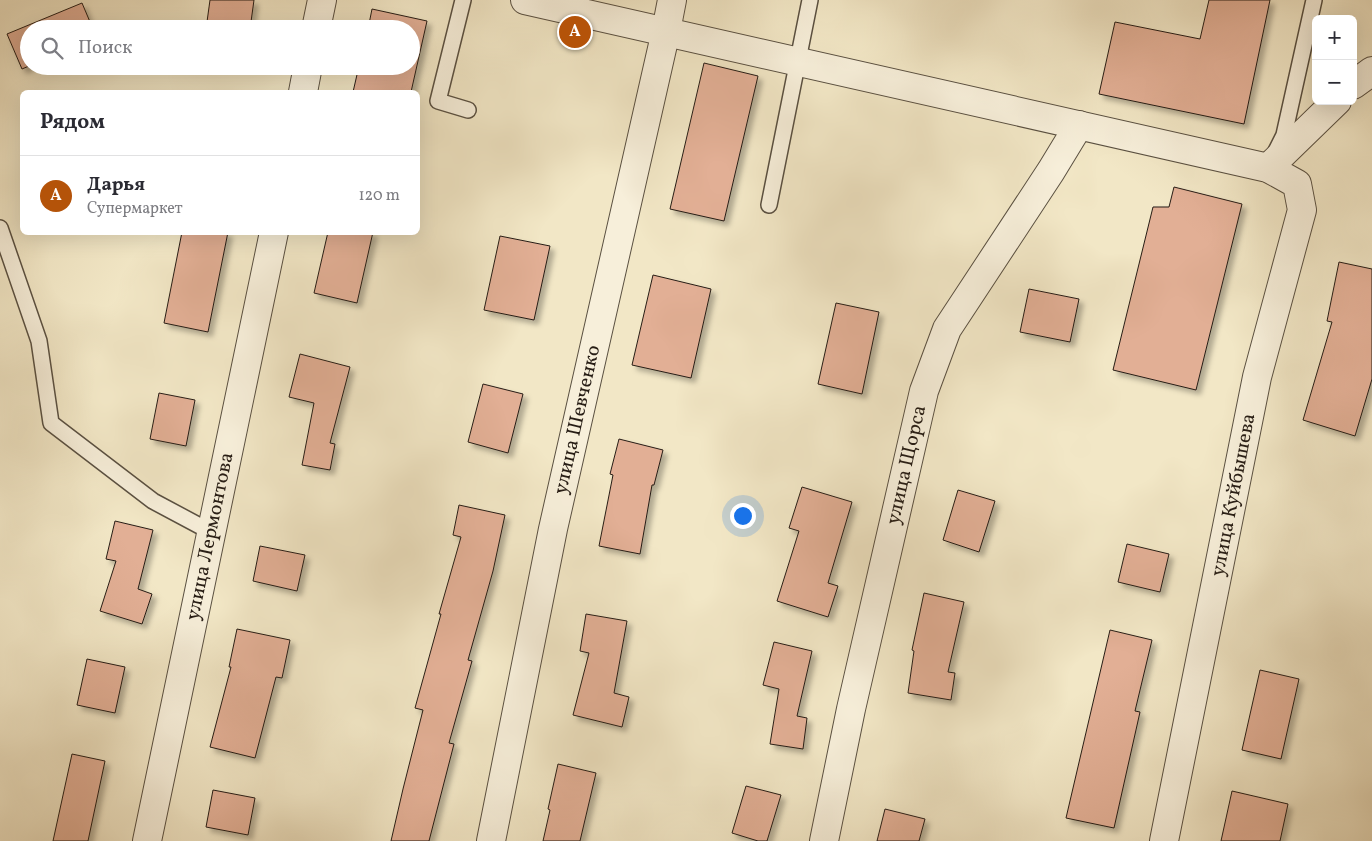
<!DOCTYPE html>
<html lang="ru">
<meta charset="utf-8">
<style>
:root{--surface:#fff;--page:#f7f7f7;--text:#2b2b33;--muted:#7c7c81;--line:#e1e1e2;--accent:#b45309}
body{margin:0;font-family:Vollkorn,serif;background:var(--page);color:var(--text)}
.controls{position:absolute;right:15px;top:15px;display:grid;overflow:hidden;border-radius:8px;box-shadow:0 5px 20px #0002}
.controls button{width:45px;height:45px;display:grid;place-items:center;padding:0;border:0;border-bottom:1px solid var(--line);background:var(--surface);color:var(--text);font:25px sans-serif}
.you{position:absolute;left:742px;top:515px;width:18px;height:18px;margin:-12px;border:4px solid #fff;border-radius:50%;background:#1a73e8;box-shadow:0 0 0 8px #1a73e833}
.badge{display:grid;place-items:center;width:32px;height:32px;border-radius:50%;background:var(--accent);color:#fff;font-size:16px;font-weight:700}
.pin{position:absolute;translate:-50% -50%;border:2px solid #fff;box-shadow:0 1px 5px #0006}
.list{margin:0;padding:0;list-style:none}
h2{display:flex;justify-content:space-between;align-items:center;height:65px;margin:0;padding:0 20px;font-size:21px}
h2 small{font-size:16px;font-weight:400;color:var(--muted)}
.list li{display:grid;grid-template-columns:32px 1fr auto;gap:15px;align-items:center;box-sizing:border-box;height:80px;padding:0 20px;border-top:1px solid var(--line)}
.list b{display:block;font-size:19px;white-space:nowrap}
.list p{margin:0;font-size:16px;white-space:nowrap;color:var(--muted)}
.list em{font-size:16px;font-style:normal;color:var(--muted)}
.icon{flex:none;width:28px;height:28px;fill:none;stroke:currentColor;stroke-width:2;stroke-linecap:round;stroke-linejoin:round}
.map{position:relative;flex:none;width:1372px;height:841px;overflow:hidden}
.search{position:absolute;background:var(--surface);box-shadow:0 5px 20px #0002;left:20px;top:20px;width:400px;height:55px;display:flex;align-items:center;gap:12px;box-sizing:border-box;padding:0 18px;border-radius:28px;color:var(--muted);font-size:19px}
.panel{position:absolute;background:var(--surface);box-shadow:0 5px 20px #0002;left:20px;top:90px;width:400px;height:145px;border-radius:8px}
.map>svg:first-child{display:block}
.building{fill:#e2af95;stroke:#271d15;filter:url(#shadow)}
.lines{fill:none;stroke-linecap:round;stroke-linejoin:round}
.lane-casing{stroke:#5a5041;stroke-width:18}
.street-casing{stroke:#5a5041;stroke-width:30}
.lane{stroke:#f7efda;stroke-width:15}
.street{stroke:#f7efda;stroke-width:28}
.labels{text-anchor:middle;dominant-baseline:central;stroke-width:4;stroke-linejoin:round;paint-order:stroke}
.street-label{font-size:20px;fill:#271d15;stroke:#f7efda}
</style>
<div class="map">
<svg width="1372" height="841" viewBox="0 0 1372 841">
<defs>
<filter id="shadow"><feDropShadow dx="4.5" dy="4.5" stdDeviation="2.5" flood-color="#0004"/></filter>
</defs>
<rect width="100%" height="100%" fill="#f2e7c6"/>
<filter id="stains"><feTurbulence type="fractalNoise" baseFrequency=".004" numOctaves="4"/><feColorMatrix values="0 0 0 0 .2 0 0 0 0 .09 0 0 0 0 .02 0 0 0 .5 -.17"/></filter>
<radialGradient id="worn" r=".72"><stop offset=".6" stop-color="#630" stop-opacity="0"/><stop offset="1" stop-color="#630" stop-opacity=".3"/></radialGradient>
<path class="building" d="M 210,0 L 254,0 L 250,29 L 206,29 Z
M 1209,0 L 1270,0 L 1244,124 L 1099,94 L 1115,22 L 1200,39 Z
M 82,3 L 93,29 L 29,29 L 29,66 L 22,69 L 7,34 Z
M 372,9 L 427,21 L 411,92 L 353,92 L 359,66 L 411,66 L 411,29 L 368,29 Z
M 704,63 L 758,76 L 724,221 L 670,209 Z
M 1174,187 L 1242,204 L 1196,390 L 1113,370 L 1153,207 L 1169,207 Z
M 182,232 L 228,232 L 208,332 L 164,323 Z
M 328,232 L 373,232 L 357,303 L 314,293 Z
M 500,236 L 550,246 L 534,320 L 484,310 Z
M 1339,262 L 1372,269 L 1372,379 L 1355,436 L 1303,420 L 1332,322 L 1327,321 Z
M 653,275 L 711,289 L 691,378 L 632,365 Z
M 1029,289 L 1079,299 L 1070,342 L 1020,332 Z
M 836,303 L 879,312 L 862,394 L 818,384 Z
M 300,354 L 350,367 L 330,443 L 335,444 L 330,470 L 302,465 L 314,403 L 289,397 Z
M 483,384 L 523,394 L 508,453 L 468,442 Z
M 159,393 L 195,400 L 186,446 L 150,439 Z
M 619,439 L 663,450 L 654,485 L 652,485 L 640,554 L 599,546 L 613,475 L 610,474 Z
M 802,487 L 852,502 L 828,583 L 838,586 L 828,617 L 777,601 L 799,531 L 789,528 Z
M 958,490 L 995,501 L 979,552 L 943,540 Z
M 459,505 L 505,515 L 493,571 L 468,660 L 472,661 L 449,743 L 454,744 L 429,841 L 391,841 L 403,789 L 423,710 L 415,708 L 441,614 L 439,614 L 461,537 L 453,535 Z
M 115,521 L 153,530 L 138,589 L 152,594 L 142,624 L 100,611 L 116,561 L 106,559 Z
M 1127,544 L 1169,554 L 1160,592 L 1118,582 Z
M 260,546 L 305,555 L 297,591 L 253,581 Z
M 924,593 L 964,602 L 948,672 L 955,673 L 951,700 L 908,693 L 914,651 L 912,650 Z
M 586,614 L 627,621 L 614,693 L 629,697 L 622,727 L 573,715 L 589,653 L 580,651 Z
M 237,629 L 290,640 L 282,678 L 276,677 L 255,758 L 210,747 L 231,667 L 229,667 Z
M 1110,630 L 1152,640 L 1135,711 L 1140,712 L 1114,828 L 1066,818 Z
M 774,642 L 812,651 L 797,716 L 807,718 L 803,749 L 770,744 L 779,689 L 763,685 Z
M 87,659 L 125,667 L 115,713 L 77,705 Z
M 1260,670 L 1299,679 L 1281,759 L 1242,750 Z
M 72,754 L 105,761 L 88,841 L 53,841 Z
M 558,764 L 596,773 L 580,841 L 543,841 L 550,810 L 548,809 Z
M 746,786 L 781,795 L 767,841 L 758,841 L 732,833 Z
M 213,790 L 255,798 L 248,835 L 206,827 Z
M 1232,791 L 1288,804 L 1280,841 L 1221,841 Z
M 885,809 L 925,819 L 919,841 L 877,841 Z"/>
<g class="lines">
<defs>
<path id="lane" d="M 463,0 L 438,101 L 468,110
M 1276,151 L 1284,135 L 1314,0
M 769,205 L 810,0
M 0,228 L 39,341 L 51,423 L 153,501 L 211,532"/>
<g id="street">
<path d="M 525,0 L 1268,168 L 1297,184 L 1302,210 L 1257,377 L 1164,841"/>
<path d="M 316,29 L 322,0"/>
<path d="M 1353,85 L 1372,71"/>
<path d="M 303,92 L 308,66"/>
<path d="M 1268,168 L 1337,101"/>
<path id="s1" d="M 147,841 L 274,232"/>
<path id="s2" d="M 491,841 L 553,529 L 666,31 L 672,0"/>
<path id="s3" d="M 824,841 L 851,709 L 924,391 L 947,329 L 1051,171 L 1079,125"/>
</g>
</defs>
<use href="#lane" class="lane-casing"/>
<use href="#street" class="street-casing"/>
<use href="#lane" class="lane"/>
<use href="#street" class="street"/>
</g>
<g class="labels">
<g class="street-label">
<text stroke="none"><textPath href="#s2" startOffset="430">улица Шевченко</textPath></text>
<text stroke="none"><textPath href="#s3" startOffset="385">улица Щорса</textPath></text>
<text transform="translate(1234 495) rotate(-79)">улица Куйбышева</text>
<text stroke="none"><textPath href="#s1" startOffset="311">улица Лермонтова</textPath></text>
</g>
</g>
<rect width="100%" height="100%" filter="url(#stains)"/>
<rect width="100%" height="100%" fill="url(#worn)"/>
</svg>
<div class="controls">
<button>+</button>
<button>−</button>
</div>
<div class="you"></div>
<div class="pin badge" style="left:575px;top:32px">A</div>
<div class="search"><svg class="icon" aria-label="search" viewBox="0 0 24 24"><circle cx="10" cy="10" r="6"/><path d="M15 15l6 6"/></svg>Поиск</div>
<section class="panel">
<h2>Рядом<small></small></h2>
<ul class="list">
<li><span class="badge">A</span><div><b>Дарья</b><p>Супермаркет</p></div><em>120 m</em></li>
</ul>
</section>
</div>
